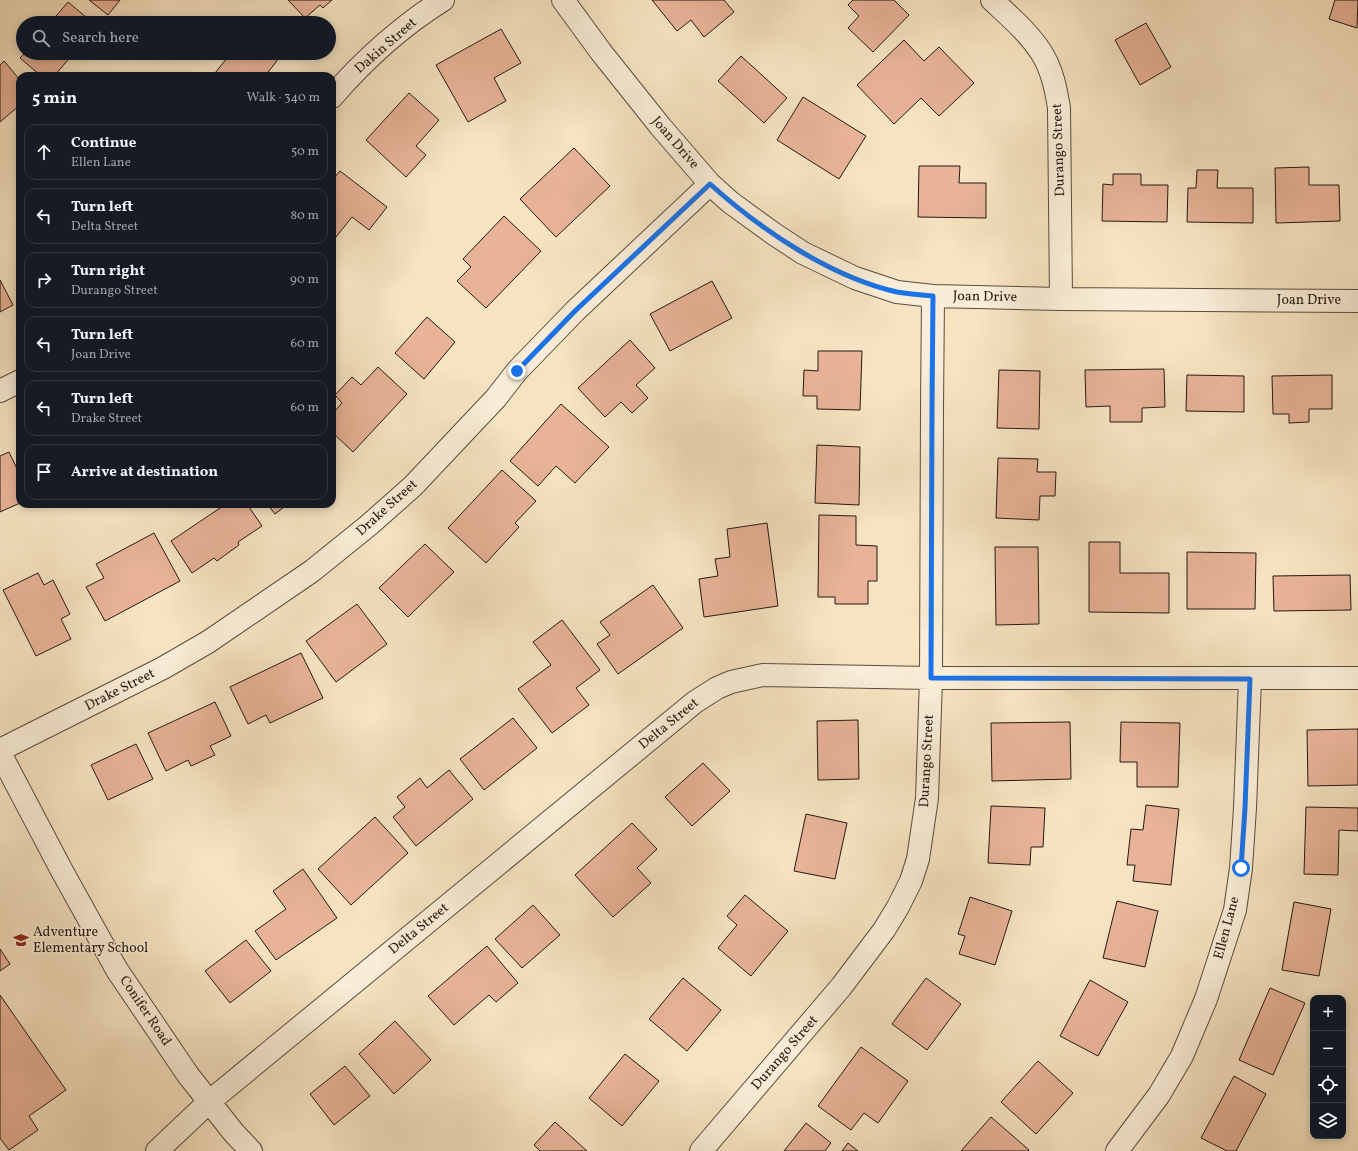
<!DOCTYPE html>
<meta charset="utf-8">
<style>
:root{--surface:#171b24;--page:#20242c;--text:#f1f3f6;--muted:#9ea1a6;--line:#363941}
body{margin:0;font-family:Vollkorn,serif;background:var(--page);color:var(--text)}
.controls{position:absolute;right:12px;bottom:12px;display:grid;overflow:hidden;border-radius:8px;box-shadow:0 2px 10px #0003}
.controls button{width:36px;height:36px;display:grid;place-items:center;padding:0;border:0;border-bottom:1px solid var(--line);background:var(--surface);color:var(--text);font:20px sans-serif}
.stop{position:absolute;width:12px;height:12px;margin:-9px;border:3px solid #1a73e8;border-radius:50%;background:#fff}
.stop.end{background:#1a73e8;border-color:#fff;box-shadow:0 1px 4px #0008}
.list{margin:0;padding:0;list-style:none}
h2{display:flex;justify-content:space-between;align-items:center;height:52px;margin:0;padding:0 16px;font-size:17px}
h2 small{font-size:13px;font-weight:400;color:var(--muted)}
.list li{display:grid;grid-template-columns:26px 1fr auto;gap:12px;align-items:center;box-sizing:border-box;height:56px;margin:0 8px 8px;padding:0 8px;border:1px solid var(--line);border-radius:12px}
.list b{display:block;font-size:15px;white-space:nowrap}
.list p{margin:0;font-size:13px;white-space:nowrap;color:var(--muted)}
.list em{font-size:13px;font-style:normal;color:var(--muted)}
.icon{flex:none;width:22px;height:22px;fill:none;stroke:currentColor;stroke-width:2;stroke-linecap:round;stroke-linejoin:round}
.map{position:relative;flex:none;width:1358px;height:1151px;overflow:hidden}
.search{position:absolute;background:var(--surface);box-shadow:0 2px 10px #0003;left:16px;top:16px;width:320px;height:44px;display:flex;align-items:center;gap:10px;box-sizing:border-box;padding:0 14px;border-radius:22px;color:var(--muted);font-size:15px}
.panel{position:absolute;background:var(--surface);box-shadow:0 2px 10px #0003;left:16px;top:72px;width:320px;height:436px;border-radius:12px}
.map>svg:first-child{display:block}
.building{fill:#e8b398;stroke:#251913}
.lines{fill:none;stroke-linecap:round;stroke-linejoin:round}
.minor-casing{stroke:#594c3e;stroke-width:24}
.minor{stroke:#f9edd7;stroke-width:22}
.route{stroke:#1a73e8;stroke-width:5}
.labels{text-anchor:middle;dominant-baseline:central;stroke-width:3;stroke-linejoin:round;paint-order:stroke}
.street-label{font-size:14px;fill:#251913;stroke:#f9edd7}
.poi-label{font-size:14px;fill:#251913;stroke:#f9edd7;text-anchor:start}
</style>
<div class="map">
<svg width="1358" height="1151" viewBox="0 0 1358 1151">
<rect width="100%" height="100%" fill="#f6e3c1"/>
<filter id="stains"><feTurbulence type="fractalNoise" baseFrequency=".005" numOctaves="4"/><feColorMatrix values="0 0 0 0 .2 0 0 0 0 .09 0 0 0 0 .02 0 0 0 .5 -.17"/></filter>
<radialGradient id="worn" r=".72"><stop offset=".6" stop-color="#630" stop-opacity="0"/><stop offset="1" stop-color="#630" stop-opacity=".3"/></radialGradient>
<path class="building" d="M 89,0 L 120,0 L 108,15 Z
M 288,0 L 332,0 L 323,8 L 320,5 L 305,18 Z
M 652,0 L 724,0 L 734,12 L 704,37 L 691,20 L 677,31 Z
M 853,0 L 894,0 L 909,15 L 873,52 L 848,28 L 859,16 L 848,5 Z
M 1335,0 L 1358,0 L 1357,28 L 1329,19 Z
M 68,2 L 93,23 L 45,23 L 48,19 L 51,22 Z
M 262,16 L 271,23 L 256,23 Z
M 1146,23 L 1171,67 L 1140,85 L 1115,40 Z
M 501,29 L 521,63 L 494,78 L 506,101 L 468,122 L 436,65 Z
M 904,40 L 924,61 L 939,47 L 974,83 L 939,116 L 921,98 L 894,124 L 857,85 Z
M 25,53 L 74,53 L 54,76 L 41,76 L 20,58 Z
M 231,53 L 283,53 L 265,76 L 218,76 L 215,73 Z
M 741,56 L 787,98 L 764,123 L 718,81 Z
M 4,61 L 20,80 L 20,105 L 0,122 L 0,65 Z
M 409,93 L 439,120 L 416,146 L 426,155 L 406,177 L 366,140 Z
M 803,97 L 866,136 L 839,179 L 777,140 Z
M 574,148 L 610,186 L 556,237 L 520,199 Z
M 919,166 L 960,166 L 959,183 L 986,183 L 986,218 L 918,217 Z
M 1309,167 L 1309,185 L 1339,185 L 1340,221 L 1276,223 L 1275,168 Z
M 1197,170 L 1218,170 L 1217,188 L 1253,188 L 1253,223 L 1187,222 L 1188,188 L 1196,188 Z
M 340,171 L 387,207 L 369,230 L 352,217 L 332,242 L 332,180 Z
M 1113,174 L 1141,174 L 1141,185 L 1168,185 L 1167,222 L 1102,221 L 1103,184 L 1113,185 Z
M 504,216 L 541,251 L 486,308 L 457,281 L 471,267 L 463,259 Z
M 0,280 L 13,305 L 0,312 Z
M 712,281 L 732,318 L 670,351 L 650,314 Z
M 427,317 L 455,342 L 424,379 L 395,353 Z
M 630,340 L 655,368 L 636,385 L 648,398 L 632,413 L 621,402 L 605,417 L 578,388 Z
M 818,351 L 862,351 L 860,410 L 817,409 L 817,396 L 803,396 L 804,370 L 818,371 Z
M 378,367 L 407,394 L 353,452 L 332,432 L 332,414 L 342,403 L 335,395 L 352,377 L 361,385 Z
M 1164,369 L 1165,407 L 1142,408 L 1142,422 L 1110,422 L 1110,406 L 1086,407 L 1085,370 Z
M 999,370 L 1040,371 L 1039,429 L 997,428 Z
M 1187,375 L 1244,376 L 1244,412 L 1186,411 Z
M 1332,375 L 1332,409 L 1309,409 L 1309,422 L 1289,423 L 1289,414 L 1273,414 L 1272,376 Z
M 561,404 L 609,447 L 575,483 L 556,466 L 538,486 L 510,461 Z
M 817,445 L 860,447 L 859,505 L 815,503 Z
M 9,452 L 20,475 L 20,503 L 0,512 L 0,456 Z
M 998,458 L 1038,459 L 1037,472 L 1056,472 L 1055,496 L 1040,496 L 1039,520 L 996,518 Z
M 502,470 L 536,501 L 515,523 L 519,527 L 486,563 L 448,528 Z
M 226,504 L 247,504 L 262,526 L 238,542 L 239,545 L 217,561 L 214,558 L 192,573 L 171,541 Z
M 267,504 L 288,504 L 275,514 Z
M 819,515 L 856,516 L 856,545 L 877,546 L 877,581 L 868,581 L 868,604 L 835,604 L 835,597 L 818,597 Z
M 767,523 L 778,606 L 704,617 L 699,579 L 718,576 L 715,559 L 730,557 L 727,529 Z
M 154,533 L 180,581 L 105,621 L 86,587 L 104,578 L 96,564 Z
M 1089,542 L 1120,542 L 1120,573 L 1169,573 L 1169,613 L 1089,612 Z
M 425,544 L 454,572 L 408,617 L 379,588 Z
M 995,547 L 1038,547 L 1039,624 L 996,625 Z
M 1187,552 L 1256,553 L 1255,609 L 1187,609 Z
M 38,573 L 44,585 L 53,580 L 70,614 L 61,619 L 71,639 L 36,656 L 3,590 Z
M 1350,575 L 1351,610 L 1274,611 L 1273,576 Z
M 653,585 L 683,628 L 618,674 L 597,644 L 610,635 L 600,622 Z
M 357,604 L 387,644 L 336,682 L 306,641 Z
M 562,620 L 600,670 L 576,688 L 589,705 L 552,733 L 518,689 L 551,665 L 533,642 Z
M 301,653 L 323,698 L 270,723 L 266,715 L 248,724 L 230,687 Z
M 215,702 L 231,736 L 210,746 L 215,755 L 191,766 L 188,760 L 166,771 L 148,733 Z
M 513,718 L 537,748 L 484,790 L 460,759 Z
M 858,720 L 859,779 L 818,780 L 817,721 Z
M 1070,722 L 1071,779 L 992,781 L 991,723 Z
M 1121,722 L 1180,723 L 1178,787 L 1137,787 L 1137,762 L 1120,762 Z
M 1358,729 L 1358,785 L 1308,786 L 1307,730 Z
M 136,744 L 153,779 L 108,800 L 91,765 Z
M 703,763 L 730,791 L 692,826 L 665,797 Z
M 449,770 L 473,799 L 416,846 L 393,817 L 405,807 L 397,797 L 420,778 L 427,788 Z
M 1146,805 L 1179,809 L 1171,885 L 1133,881 L 1135,865 L 1127,865 L 1131,829 L 1143,830 Z
M 991,806 L 1045,808 L 1043,847 L 1031,847 L 1030,865 L 988,863 Z
M 1306,807 L 1358,808 L 1358,831 L 1339,830 L 1338,875 L 1304,874 Z
M 806,814 L 847,823 L 835,879 L 794,871 Z
M 375,817 L 408,853 L 351,905 L 318,869 Z
M 632,823 L 657,849 L 637,868 L 651,883 L 613,917 L 575,875 Z
M 303,869 L 337,918 L 276,960 L 255,931 L 286,909 L 273,891 Z
M 745,895 L 788,931 L 751,976 L 718,948 L 737,925 L 727,916 Z
M 970,897 L 1012,911 L 995,965 L 959,954 L 965,936 L 958,934 Z
M 1117,901 L 1158,911 L 1145,967 L 1103,958 Z
M 1294,902 L 1331,909 L 1319,976 L 1282,970 Z
M 533,905 L 560,935 L 522,968 L 495,939 Z
M 246,940 L 271,971 L 230,1003 L 205,971 Z
M 487,946 L 518,983 L 496,1002 L 489,995 L 454,1025 L 428,996 Z
M 0,949 L 10,964 L 0,971 Z
M 683,978 L 721,1010 L 687,1051 L 649,1019 Z
M 926,978 L 961,1004 L 927,1050 L 892,1024 Z
M 1090,980 L 1128,1002 L 1098,1056 L 1060,1036 Z
M 1270,988 L 1305,1003 L 1273,1075 L 1239,1060 Z
M 0,995 L 66,1090 L 29,1116 L 38,1130 L 9,1150 L 0,1138 Z
M 395,1021 L 431,1060 L 394,1094 L 359,1054 Z
M 861,1047 L 908,1081 L 878,1123 L 864,1113 L 851,1130 L 818,1106 Z
M 625,1054 L 659,1081 L 622,1126 L 589,1098 Z
M 1038,1061 L 1073,1093 L 1036,1134 L 1001,1102 Z
M 345,1066 L 370,1096 L 334,1125 L 310,1094 Z
M 1234,1076 L 1266,1094 L 1236,1151 L 1227,1151 L 1201,1138 Z
M 991,1117 L 1029,1150 L 1028,1151 L 961,1151 Z
M 555,1122 L 587,1151 L 540,1151 L 534,1145 Z
M 806,1123 L 831,1143 L 825,1151 L 784,1151 Z
M 848,1143 L 858,1151 L 842,1151 Z"/>
<g class="lines">
<defs>
<path id="minor" d="M 563,0 L 601,52 L 660,126 L 710,184 L 730,202 L 774,234 L 803,253 L 855,278 L 897,292 L 933,296 L 1061,299 L 1358,301
M 992,0 C 1009,16 1028,32 1041,52 C 1052,69 1056,89 1059,108 L 1061,299
M 332,97 C 363,61 403,25 443,0
M 0,391 L 20,381
M 0,750 L 163,668 L 208,642 L 312,571 L 369,525 L 413,486 L 496,398 L 517,371 L 575,311 L 710,184
M 0,753 L 62,871 L 117,970 L 188,1075 L 234,1133 L 251,1151
M 157,1151 L 210,1101 L 695,702 L 717,688 L 731,682 L 763,675 L 931,678 L 1358,678
M 701,1151 L 841,987 L 884,930 L 898,907 L 911,881 L 918,859 L 927,798 L 931,678 L 932,408 L 933,296
M 1117,1151 L 1159,1095 L 1182,1056 L 1206,999 L 1235,910 L 1241,868 L 1245,808 L 1250,679"/>
</defs>
<use href="#minor" class="minor-casing"/>
<use href="#minor" class="minor"/>
</g>
<g class="lines">
<path class="route" d="M 517,371 L 575,311 L 710,184 C 760,229 830,277 897,292 C 909,294 921,295 933,296 L 932,408 L 931,678 L 1250,679 L 1245,808 L 1241,868"/>
</g>
<defs>
<symbol id="school-bare" viewBox="-9 -9 18 18"><path d="M0-5L7-2L0 1L-7-2ZM-4 1L0 2.5L4 1V4Q0 6-4 4Z" fill="#8f2418" stroke="#f9edd7" stroke-width="2.5" paint-order="stroke"/></symbol>
</defs>
<g fill-rule="evenodd">
<use href="#school-bare" x="10" y="929" width="22" height="22"/>
</g>
<g class="labels">
<g class="street-label">
<text transform="translate(386 46) rotate(-41)">Dakin Street</text>
<text transform="translate(675 143) rotate(49)">Joan Drive</text>
<text transform="translate(1059 150) rotate(-92)">Durango Street</text>
<text transform="translate(985 297) rotate(1)">Joan Drive</text>
<text x="1309" y="300">Joan Drive</text>
<text transform="translate(387 508) rotate(-42)">Drake Street</text>
<text transform="translate(120 690) rotate(-27)">Drake Street</text>
<text transform="translate(669 724) rotate(-39)">Delta Street</text>
<text transform="translate(927 761) rotate(-87)">Durango Street</text>
<text transform="translate(1227 928) rotate(-75)">Ellen Lane</text>
<text transform="translate(419 929) rotate(-39)">Delta Street</text>
<text transform="translate(145 1011) rotate(56)">Conifer Road</text>
<text transform="translate(785 1053) rotate(-49)">Durango Street</text>
</g>
<g class="poi-label">
<text x="33" y="932">Adventure<tspan x="33" dy="16">Elementary School</tspan></text>
</g>
</g>
<rect width="100%" height="100%" filter="url(#stains)"/>
<rect width="100%" height="100%" fill="url(#worn)"/>
</svg>
<div class="controls">
<button>+</button>
<button>−</button>
<button><svg class="icon" aria-label="locate" viewBox="0 0 24 24"><circle cx="12" cy="12" r="6"/><path d="M12 2v4M12 18v4M2 12h4M18 12h4"/></svg></button>
<button><svg class="icon" aria-label="layers" viewBox="0 0 24 24"><path d="M12 4l9 5-9 5-9-5zM3 14l9 5 9-5"/></svg></button>
</div>
<div class="stop" style="left:1241px;top:868px"></div>
<div class="stop end" style="left:517px;top:371px"></div>
<div class="search"><svg class="icon" aria-label="search" viewBox="0 0 24 24"><circle cx="10" cy="10" r="6"/><path d="M15 15l6 6"/></svg>Search here</div>
<section class="panel">
<h2>5 min<small>Walk · 340 m</small></h2>
<ul class="list">
<li><svg class="icon" aria-label="ahead" viewBox="0 0 24 24"><path d="M12 20V5M6 11l6-6 6 6"/></svg><div><b>Continue</b><p>Ellen Lane</p></div><em>50 m</em></li>
<li><svg class="icon" aria-label="left" viewBox="0 0 24 24"><path d="M17 20v-9H6M10 6l-5 5 5 5"/></svg><div><b>Turn left</b><p>Delta Street</p></div><em>80 m</em></li>
<li><svg class="icon" aria-label="right" viewBox="0 0 24 24"><path d="M7 20v-9h11M14 6l5 5-5 5"/></svg><div><b>Turn right</b><p>Durango Street</p></div><em>90 m</em></li>
<li><svg class="icon" aria-label="left" viewBox="0 0 24 24"><path d="M17 20v-9H6M10 6l-5 5 5 5"/></svg><div><b>Turn left</b><p>Joan Drive</p></div><em>60 m</em></li>
<li><svg class="icon" aria-label="left" viewBox="0 0 24 24"><path d="M17 20v-9H6M10 6l-5 5 5 5"/></svg><div><b>Turn left</b><p>Drake Street</p></div><em>60 m</em></li>
<li><svg class="icon" aria-label="arrive" viewBox="0 0 24 24"><path d="M6 21V4h12l-3 4 3 4H6"/></svg><div><b>Arrive at destination</b></div></li>
</ul>
</section>
</div>
